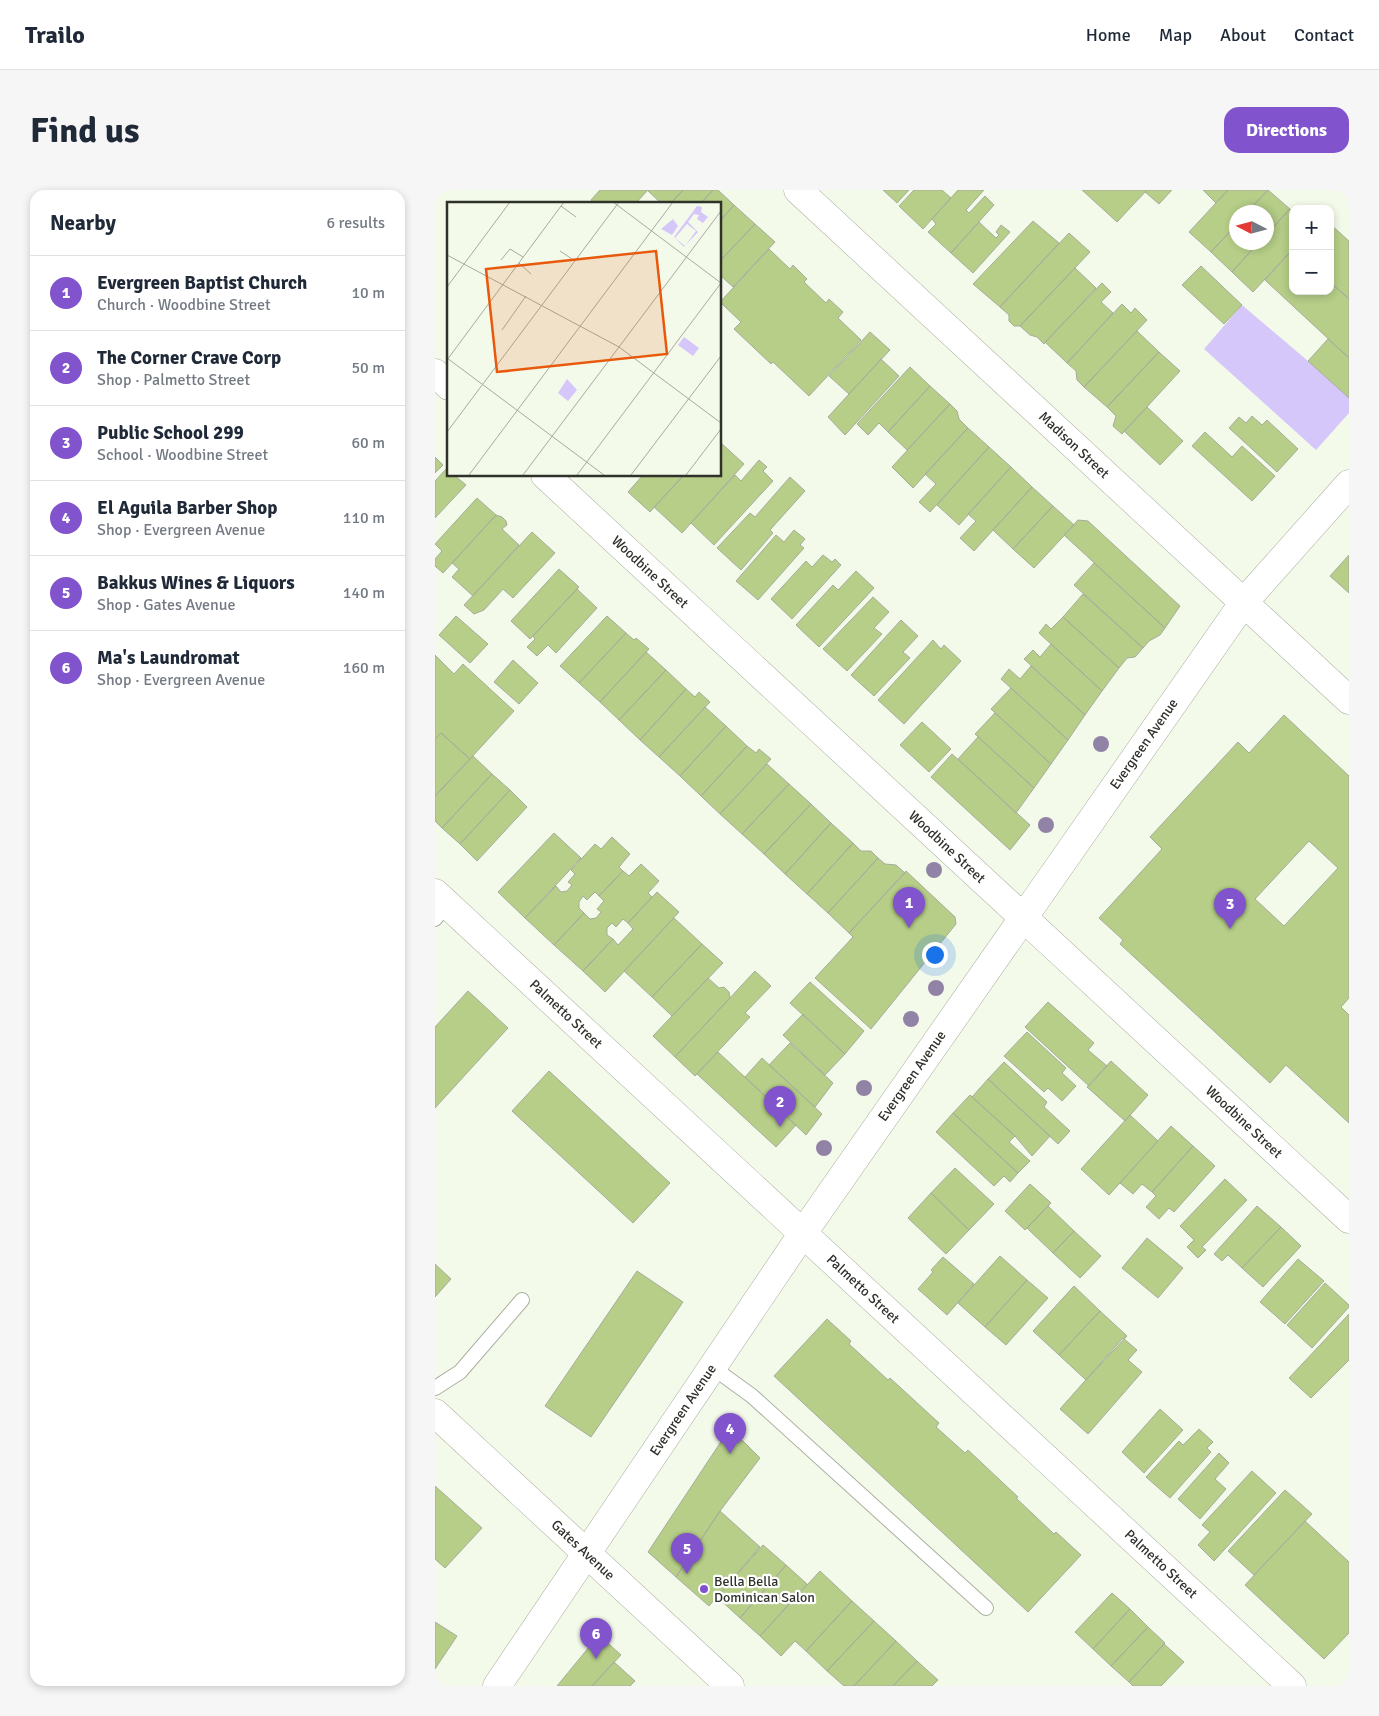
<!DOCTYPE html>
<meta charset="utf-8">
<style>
:root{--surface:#fff;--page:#f6f6f7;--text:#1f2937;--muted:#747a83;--line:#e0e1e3;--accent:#8153cc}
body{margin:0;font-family:Signika,sans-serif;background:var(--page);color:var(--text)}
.controls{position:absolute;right:15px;top:15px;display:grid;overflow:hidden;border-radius:10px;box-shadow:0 2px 8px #0003}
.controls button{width:45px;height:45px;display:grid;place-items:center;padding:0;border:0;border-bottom:1px solid var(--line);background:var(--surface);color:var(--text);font:25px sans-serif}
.compass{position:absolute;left:794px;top:15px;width:45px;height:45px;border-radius:50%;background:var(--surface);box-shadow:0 2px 8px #0003;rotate:276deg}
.you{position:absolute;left:499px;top:764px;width:18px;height:18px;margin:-12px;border:4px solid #fff;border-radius:50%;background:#1a73e8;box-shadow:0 0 0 8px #1a73e833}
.badge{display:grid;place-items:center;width:32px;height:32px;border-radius:50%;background:var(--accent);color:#fff;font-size:16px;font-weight:700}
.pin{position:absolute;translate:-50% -41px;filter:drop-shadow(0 1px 2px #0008)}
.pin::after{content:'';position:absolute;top:26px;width:18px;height:15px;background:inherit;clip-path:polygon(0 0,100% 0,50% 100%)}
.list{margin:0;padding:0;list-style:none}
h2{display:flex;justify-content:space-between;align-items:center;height:65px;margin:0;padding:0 20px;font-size:21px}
h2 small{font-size:16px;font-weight:400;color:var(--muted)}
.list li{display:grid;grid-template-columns:32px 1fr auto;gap:15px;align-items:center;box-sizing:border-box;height:75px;padding:0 20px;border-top:1px solid var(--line)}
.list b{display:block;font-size:19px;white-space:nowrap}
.list p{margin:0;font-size:16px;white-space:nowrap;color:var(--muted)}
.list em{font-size:16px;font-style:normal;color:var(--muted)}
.map{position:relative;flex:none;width:914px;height:1496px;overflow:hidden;border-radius:15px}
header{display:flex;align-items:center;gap:30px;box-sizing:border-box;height:70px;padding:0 25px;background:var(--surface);border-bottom:1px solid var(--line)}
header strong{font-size:24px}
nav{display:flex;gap:28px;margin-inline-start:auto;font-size:18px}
.intro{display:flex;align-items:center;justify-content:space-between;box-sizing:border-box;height:120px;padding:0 30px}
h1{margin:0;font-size:35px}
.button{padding:12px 22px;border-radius:15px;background:var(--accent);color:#fff;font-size:18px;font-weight:700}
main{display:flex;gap:30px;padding:0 30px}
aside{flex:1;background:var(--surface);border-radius:15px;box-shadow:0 2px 8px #0003}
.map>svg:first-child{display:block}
.green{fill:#d6c7fb}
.building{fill:#b6ce88;stroke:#a6ac9c;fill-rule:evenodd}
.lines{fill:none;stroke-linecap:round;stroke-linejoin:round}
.lane-casing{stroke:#aab0a0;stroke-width:16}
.street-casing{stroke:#aab0a0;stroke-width:29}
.lane{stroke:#fff;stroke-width:14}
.street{stroke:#fff;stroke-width:28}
.tree{fill:#9183a6}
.poi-dot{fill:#8153cc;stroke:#fff;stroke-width:2}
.labels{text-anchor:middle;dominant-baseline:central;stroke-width:4.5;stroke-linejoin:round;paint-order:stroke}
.street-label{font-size:14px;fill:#2f322b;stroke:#fff}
.poi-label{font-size:14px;fill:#2f322b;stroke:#fff;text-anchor:start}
.inset-road{fill:none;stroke:#a5aa9e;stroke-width:1}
.view{fill:#e8590c;fill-opacity:0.15;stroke:#e8590c;stroke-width:2.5}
.inset-edge{fill:none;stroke:#2f322b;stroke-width:2.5}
</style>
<header>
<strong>Trailo</strong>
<nav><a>Home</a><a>Map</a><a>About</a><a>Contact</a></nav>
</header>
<div class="intro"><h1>Find us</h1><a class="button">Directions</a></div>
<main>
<aside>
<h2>Nearby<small>6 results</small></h2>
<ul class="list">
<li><span class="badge">1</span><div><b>Evergreen Baptist Church</b><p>Church · Woodbine Street</p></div><em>10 m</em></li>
<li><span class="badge">2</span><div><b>The Corner Crave Corp</b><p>Shop · Palmetto Street</p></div><em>50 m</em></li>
<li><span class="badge">3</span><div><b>Public School 299</b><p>School · Woodbine Street</p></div><em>60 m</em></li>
<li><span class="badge">4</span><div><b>El Aguila Barber Shop</b><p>Shop · Evergreen Avenue</p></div><em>110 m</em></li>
<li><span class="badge">5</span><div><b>Bakkus Wines &amp; Liquors</b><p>Shop · Gates Avenue</p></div><em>140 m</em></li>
<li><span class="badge">6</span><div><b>Ma's Laundromat</b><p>Shop · Evergreen Avenue</p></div><em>160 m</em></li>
</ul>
</aside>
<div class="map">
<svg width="914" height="1496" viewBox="0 0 914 1496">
<rect width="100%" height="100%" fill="#f4faea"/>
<path class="green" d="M 807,115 L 873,171 L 914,208 L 914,223 L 881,260 L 769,159 Z"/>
<path class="building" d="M 165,0 L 213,0 L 200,14 L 161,14 L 156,10 Z
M 212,0 L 248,0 L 235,14 L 227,14 Z
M 248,0 L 278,0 L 265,14 L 235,14 Z
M 278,0 L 283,0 L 299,15 L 285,31 L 285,14 L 265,14 Z
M 448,0 L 474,0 L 462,13 Z
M 479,0 L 507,0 L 516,8 L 488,39 L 464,16 Z
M 523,0 L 549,0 L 531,20 L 534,23 L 550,6 L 559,15 L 516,63 L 493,42 L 501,34 L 497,29 Z
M 647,0 L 712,0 L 682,32 Z
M 712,0 L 737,0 L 724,14 L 710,2 Z
M 768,0 L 793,0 L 781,13 Z
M 793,0 L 833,0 L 812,22 L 802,22 L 802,34 L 776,62 L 754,42 Z
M 833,0 L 855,19 L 832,44 L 832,22 L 812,22 Z
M 299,15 L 320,34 L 285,71 L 285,31 Z
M 855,19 L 858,22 L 858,59 L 818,102 L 797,82 L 824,52 L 832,52 L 832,44 Z
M 598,31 L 624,53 L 565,117 L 538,94 Z
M 544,32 L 561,48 L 564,45 L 561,42 L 566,35 L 575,42 L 538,83 L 516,63 Z
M 320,34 L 340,52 L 298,97 L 285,85 L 285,71 Z
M 802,34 L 802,52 L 824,52 L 797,82 L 776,62 Z
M 895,34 L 914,51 L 914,109 L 895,92 Z
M 634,43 L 655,62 L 585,136 L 579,136 L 574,131 L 574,125 L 565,117 Z
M 334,59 L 355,79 L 358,75 L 372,89 L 369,92 L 391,113 L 394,109 L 408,122 L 403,128 L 426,150 L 374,206 L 338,172 L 336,174 L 299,139 L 306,132 L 285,112 Z
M 858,59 L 858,101 L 895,101 L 895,92 L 914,109 L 914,168 L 830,90 Z
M 766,76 L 807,115 L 789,134 L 747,95 Z
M 640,78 L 661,98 L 609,154 L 602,147 L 595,145 L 585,136 Z
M 667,93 L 676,102 L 666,112 L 678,123 L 632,173 L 610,152 Z
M 687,114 L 696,123 L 700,118 L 712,130 L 649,197 L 642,190 L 641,181 L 632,173 Z
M 702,141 L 724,162 L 672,217 L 649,197 Z
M 435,142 L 455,160 L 414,204 L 394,186 Z
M 893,149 L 914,168 L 914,208 L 873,171 Z
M 724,162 L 745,181 L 687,244 L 678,236 L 681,226 L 672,217 Z
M 446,169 L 464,186 L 410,245 L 393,227 Z
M 475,177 L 495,196 L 453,242 L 444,233 L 433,245 L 422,234 Z
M 495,196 L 515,214 L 472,260 L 453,242 Z
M 515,214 L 522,221 L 524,229 L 533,238 L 478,298 L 457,277 Z
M 712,217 L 748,251 L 725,275 L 689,241 Z
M 817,226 L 827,235 L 832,230 L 863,259 L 842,282 L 794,238 L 804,227 L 811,233 Z
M 533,238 L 554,257 L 495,322 L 484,312 L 501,294 L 490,284 Z
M 770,242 L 797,267 L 807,256 L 840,286 L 817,311 L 757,256 Z
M 285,252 L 309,274 L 247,343 L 219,317 L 249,285 L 285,285 Z
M 554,257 L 576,277 L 524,335 L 502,315 Z
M 0,267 L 8,275 L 0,283 Z
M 324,270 L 332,277 L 328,281 L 338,291 L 279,355 L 256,333 L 300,285 L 306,291 Z
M 576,277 L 597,297 L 539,361 L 525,348 L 541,331 L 533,324 Z
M 12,278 L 14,280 L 14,285 L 19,285 L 31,295 L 0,328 L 0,291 Z
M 208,285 L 249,285 L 215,322 L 193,302 Z
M 355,287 L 370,301 L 335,340 L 338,343 L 306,380 L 282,358 L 315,323 L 320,327 Z
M 597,297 L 618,316 L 578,359 L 558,340 Z
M 42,308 L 61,325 L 8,383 L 0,376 L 0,369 L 7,361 L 0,354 Z
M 618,316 L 639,335 L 599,378 L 578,359 Z
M 61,325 L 67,327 L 71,331 L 72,335 L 67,339 L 84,355 L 38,406 L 17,387 L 24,379 L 17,373 Z
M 643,330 L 653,331 L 745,416 L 730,438 L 629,345 Z
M 359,340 L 370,349 L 365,355 L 369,358 L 323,410 L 301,391 L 341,345 L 349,352 Z
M 97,342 L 120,363 L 78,408 L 68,399 L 49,420 L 39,424 L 29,415 Z
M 388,365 L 397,372 L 400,369 L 406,375 L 357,429 L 336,409 L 371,371 L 377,377 Z
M 914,365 L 914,403 L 895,386 Z
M 659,373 L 730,438 L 725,445 L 714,451 L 708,458 L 639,395 Z
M 124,379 L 144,397 L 95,449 L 76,431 Z
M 421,381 L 439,398 L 384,457 L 361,435 L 398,395 L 403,400 Z
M 142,399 L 162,418 L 121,463 L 113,455 L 102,466 L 92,457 L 100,449 L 98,446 Z
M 648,404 L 708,458 L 700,467 L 692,468 L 684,478 L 628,427 Z
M 438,407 L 454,422 L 439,438 L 447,444 L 412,481 L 388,459 Z
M 21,426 L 53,454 L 35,473 L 4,445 Z
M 172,426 L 191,443 L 144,493 L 125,476 Z
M 628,427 L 684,478 L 667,501 L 604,443 L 611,434 L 616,439 Z
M 466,430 L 483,446 L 468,462 L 475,468 L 439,506 L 416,485 Z
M 191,443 L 199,450 L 201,448 L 214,459 L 165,512 L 144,493 Z
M 498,450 L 506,459 L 509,455 L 526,471 L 469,534 L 443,510 Z
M 616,454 L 667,501 L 650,525 L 589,469 L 598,460 L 605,467 Z
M 211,462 L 231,480 L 184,530 L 165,512 Z
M 0,465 L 19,484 L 28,474 L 79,521 L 35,569 L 6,543 L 0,549 Z
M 78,470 L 103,493 L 84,514 L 59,492 Z
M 596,476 L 650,525 L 633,550 L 566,489 L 574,479 L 585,489 Z
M 231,480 L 251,499 L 205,550 L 184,530 Z
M 576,498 L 633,550 L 616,574 L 556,519 Z
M 251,499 L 260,507 L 264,502 L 275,512 L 224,567 L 205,550 Z
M 270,517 L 291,536 L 245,586 L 224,567 Z
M 560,523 L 616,574 L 599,598 L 540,544 Z
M 849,525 L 914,586 L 914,808 L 906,817 L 914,825 L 914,933 L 851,875 L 835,893 L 685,754 L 688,750 L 664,728 L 727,659 L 715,647 L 803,552 L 814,563 ZM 874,651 L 903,678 L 849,736 L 820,709 Z
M 487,532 L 516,559 L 494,582 L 465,555 Z
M 291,536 L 312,556 L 266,606 L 245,586 Z
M 6,543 L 35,569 L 0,606 L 0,549 Z
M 543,547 L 599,598 L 581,623 L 523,569 Z
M 312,556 L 321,563 L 324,559 L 336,569 L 285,624 L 266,606 Z
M 517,564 L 595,635 L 575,660 L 496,587 Z
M 38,566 L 57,584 L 7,638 L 0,631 L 0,606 Z
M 332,574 L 354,594 L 307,644 L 285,624 Z
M 57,584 L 75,600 L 25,654 L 7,638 Z
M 354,594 L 376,614 L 329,664 L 307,644 Z
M 75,600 L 92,617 L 42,671 L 25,654 Z
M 376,614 L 396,633 L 350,684 L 329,664 Z
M 396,633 L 418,653 L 372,704 L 350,684 Z
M 119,643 L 146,668 L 90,728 L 63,702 Z
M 177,647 L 195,664 L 184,677 L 188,681 L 164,706 L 160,702 L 152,710 L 148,706 L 144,712 L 144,718 L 149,723 L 119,755 L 90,728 L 121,696 L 126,702 L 132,701 L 137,695 L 133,692 L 140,684 L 136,680 L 160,654 L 166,659 Z
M 418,653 L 426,661 L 436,661 L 443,668 L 393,723 L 372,704 Z
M 443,668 L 450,674 L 461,675 L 470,683 L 414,743 L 393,723 Z
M 206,674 L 224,691 L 213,703 L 217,707 L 193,733 L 188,729 L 181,737 L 177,733 L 172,738 L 172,745 L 178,749 L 148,781 L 119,755 L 149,723 L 155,729 L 161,728 L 166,722 L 162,719 L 169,711 L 164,706 L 188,681 L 194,686 Z
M 471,681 L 520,727 L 521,734 L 436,839 L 380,788 L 418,747 L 414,743 Z
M 222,702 L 244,722 L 170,802 L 148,781 L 178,749 L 183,755 L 198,739 L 193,733 Z
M 239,728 L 267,754 L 217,807 L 189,781 Z
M 267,754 L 288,773 L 237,826 L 217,807 Z
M 320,781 L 336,796 L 310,823 L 315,827 L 260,886 L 240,867 Z
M 273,788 L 284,798 L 289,797 L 294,802 L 295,808 L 240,867 L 218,846 Z
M 375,792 L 429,841 L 410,864 L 355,813 Z
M 33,801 L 73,838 L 0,918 L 0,837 Z
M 613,812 L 659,853 L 653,860 L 672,876 L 654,896 L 590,837 Z
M 368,824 L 410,864 L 390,885 L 348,845 Z
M 592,842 L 631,878 L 627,883 L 641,896 L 627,911 L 613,898 L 609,902 L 569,866 Z
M 355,853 L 398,893 L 380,917 L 334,875 Z
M 283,862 L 361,935 L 341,957 L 262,884 Z
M 327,868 L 387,924 L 371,945 L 310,887 Z
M 676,871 L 713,905 L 690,931 L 652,897 Z
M 569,872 L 612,912 L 609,917 L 635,941 L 623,954 L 553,889 Z
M 114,881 L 235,993 L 198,1033 L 77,921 Z
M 553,889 L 615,946 L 597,966 L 580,946 L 537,907 Z
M 535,905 L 580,946 L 574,952 L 595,971 L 583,983 L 518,923 Z
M 518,923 L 583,983 L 575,992 L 569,986 L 559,996 L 501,942 Z
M 695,925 L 723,951 L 674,1005 L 646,979 Z
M 736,936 L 758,956 L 717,1002 L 707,994 L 698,1004 L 685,993 Z
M 758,956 L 780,976 L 739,1022 L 734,1018 L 724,1029 L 711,1017 L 721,1006 L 717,1002 Z
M 520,978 L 559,1014 L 534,1040 L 496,1003 Z
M 790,989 L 812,1010 L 767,1057 L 771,1060 L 763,1068 L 752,1057 L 759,1050 L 745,1036 Z
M 595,994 L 616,1013 L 590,1040 L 570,1021 Z
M 496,1003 L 534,1040 L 511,1064 L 473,1028 Z
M 613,1016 L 639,1041 L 618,1063 L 592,1038 Z
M 822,1016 L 846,1037 L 807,1078 L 793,1065 L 787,1071 L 779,1064 Z
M 846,1037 L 866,1056 L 828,1097 L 807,1078 Z
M 639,1041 L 666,1066 L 645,1088 L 618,1063 Z
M 712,1048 L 748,1078 L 723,1108 L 687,1078 Z
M 565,1066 L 592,1090 L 550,1137 L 523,1113 Z
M 508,1067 L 539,1094 L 512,1125 L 483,1099 L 498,1082 L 496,1080 Z
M 863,1069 L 889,1091 L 850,1134 L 825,1112 Z
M 0,1074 L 16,1089 L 0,1107 Z
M 202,1081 L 248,1112 L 156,1247 L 110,1216 Z
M 592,1090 L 613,1108 L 571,1155 L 550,1137 Z
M 890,1093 L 914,1115 L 914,1117 L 877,1158 L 852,1135 Z
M 639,1096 L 665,1121 L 624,1165 L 598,1141 Z
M 665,1121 L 692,1146 L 651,1190 L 624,1165 Z
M 914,1124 L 914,1170 L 876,1208 L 854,1188 Z
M 392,1129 L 416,1151 L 414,1154 L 453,1190 L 455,1188 L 504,1233 L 501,1237 L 530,1263 L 533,1260 L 583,1307 L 581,1308 L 619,1344 L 621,1342 L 646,1365 L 593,1422 L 339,1186 Z
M 688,1148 L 702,1160 L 693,1170 L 707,1182 L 653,1244 L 625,1219 Z
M 725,1219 L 748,1240 L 709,1283 L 687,1262 Z
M 295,1238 L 325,1268 L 285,1321 L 241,1387 L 213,1362 Z
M 764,1239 L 778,1252 L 772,1258 L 776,1262 L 735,1308 L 711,1287 L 744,1251 L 748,1255 Z
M 784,1263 L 794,1273 L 780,1289 L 791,1299 L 765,1329 L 743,1309 Z
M 817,1281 L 841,1303 L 779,1371 L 763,1355 L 775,1342 L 767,1335 Z
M 0,1296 L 47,1338 L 10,1378 L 0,1369 Z
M 850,1300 L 877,1324 L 819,1385 L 793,1361 Z
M 285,1321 L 325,1357 L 274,1416 L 241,1387 Z
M 870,1331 L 914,1372 L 914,1443 L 889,1469 L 810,1395 Z
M 328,1355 L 351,1375 L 305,1428 L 282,1407 Z
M 351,1375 L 372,1394 L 325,1446 L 305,1428 Z
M 385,1381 L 417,1411 L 371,1461 L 360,1451 L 346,1466 L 325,1446 Z
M 677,1403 L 695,1419 L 658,1459 L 640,1442 Z
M 417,1411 L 439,1431 L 392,1481 L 371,1461 Z
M 695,1419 L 713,1437 L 676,1476 L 658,1459 Z
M 439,1431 L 461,1451 L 419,1496 L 409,1496 L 392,1481 Z
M 0,1432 L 22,1446 L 0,1479 Z
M 713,1437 L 730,1453 L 694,1492 L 676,1476 Z
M 164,1445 L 186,1465 L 157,1496 L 122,1496 Z
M 461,1451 L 482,1471 L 458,1496 L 419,1496 Z
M 729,1454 L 749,1472 L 726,1496 L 698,1496 L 694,1492 Z
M 482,1471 L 503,1490 L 497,1496 L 458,1496 Z
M 179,1472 L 200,1491 L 195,1496 L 157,1496 Z"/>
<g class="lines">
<defs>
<path id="lane" d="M 0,729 L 12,714
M 277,1177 L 317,1206 L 551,1418
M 0,1198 L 25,1182 L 87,1110"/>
<path id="street" d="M 363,0 L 914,510
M 0,183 L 14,196
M 110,285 L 914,1029
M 0,703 L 857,1496
M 0,1223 L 295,1496
M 62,1496 L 368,1043 L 809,412 L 914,294"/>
</defs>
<use href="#lane" class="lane-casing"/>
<use href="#street" class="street-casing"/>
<use href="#lane" class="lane"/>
<use href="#street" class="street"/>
</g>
<g class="tree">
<circle cx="666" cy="554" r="8"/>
<circle cx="611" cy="635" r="8"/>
<circle cx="499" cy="680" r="8"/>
<circle cx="501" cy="798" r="8"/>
<circle cx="476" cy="829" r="8"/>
<circle cx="429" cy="898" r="8"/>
<circle cx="389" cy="958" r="8"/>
</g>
<circle class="poi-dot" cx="269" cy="1399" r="5"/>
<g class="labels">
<g class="street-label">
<text transform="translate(639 255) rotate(43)">Madison Street</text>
<text transform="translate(215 382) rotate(43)">Woodbine Street</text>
<text transform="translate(709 554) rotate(-55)">Evergreen Avenue</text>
<text transform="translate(512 657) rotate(43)">Woodbine Street</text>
<text transform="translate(131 824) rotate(43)">Palmetto Street</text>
<text transform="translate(477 886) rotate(-55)">Evergreen Avenue</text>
<text transform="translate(809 932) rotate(43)">Woodbine Street</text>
<text transform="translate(428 1099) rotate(43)">Palmetto Street</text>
<text transform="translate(248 1220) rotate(-56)">Evergreen Avenue</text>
<text transform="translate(148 1360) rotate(43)">Gates Avenue</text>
<text transform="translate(726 1374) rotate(43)">Palmetto Street</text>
</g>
<g class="poi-label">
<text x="279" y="1391">Bella Bella<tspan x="279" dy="16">Dominican Salon</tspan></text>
</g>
</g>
<g transform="translate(12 12)">
<rect width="274" height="274" fill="#f4faea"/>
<path d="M 250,4 L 255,5 L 254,10 L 261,15 L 256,21 L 250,17 L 252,13 L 247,12 L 241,20 L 251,30 L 237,45 L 227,35 ZM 240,22 L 249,29 L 238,44 L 228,36 ZM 226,17 L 231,24 L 225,33 L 214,27 ZM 237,135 L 252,146 L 246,154 L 231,143 ZM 120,177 L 130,188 L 121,199 L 111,191 Z" fill="#d6c7fb" fill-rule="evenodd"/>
<path class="inset-road" d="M 166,0 L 274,81M 114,4 L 129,15M 113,49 L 128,59M 0,53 L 172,145 L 274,221M 54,58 L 63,47 L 76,55M 72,61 L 84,72M 0,85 L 63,0M 55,128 L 79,94M 0,156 L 157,273M 0,158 L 117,0M 0,230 L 172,0M 22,273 L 226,0M 76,273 L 274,9M 130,273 L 274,81M 184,273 L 274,154M 239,273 L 274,227"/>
<path class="view" d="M 209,49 L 220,152 L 50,170 L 39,67 Z"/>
<rect width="274" height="274" class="inset-edge"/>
</g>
</svg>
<div class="controls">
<button>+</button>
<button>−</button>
</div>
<svg class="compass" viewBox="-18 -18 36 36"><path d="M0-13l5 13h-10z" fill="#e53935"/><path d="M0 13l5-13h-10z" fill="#747a83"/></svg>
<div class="you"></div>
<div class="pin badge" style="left:474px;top:738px">1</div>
<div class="pin badge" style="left:345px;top:937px">2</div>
<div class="pin badge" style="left:795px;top:739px">3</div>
<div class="pin badge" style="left:295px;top:1264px">4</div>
<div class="pin badge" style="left:252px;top:1384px">5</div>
<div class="pin badge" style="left:161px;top:1469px">6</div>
</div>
</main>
